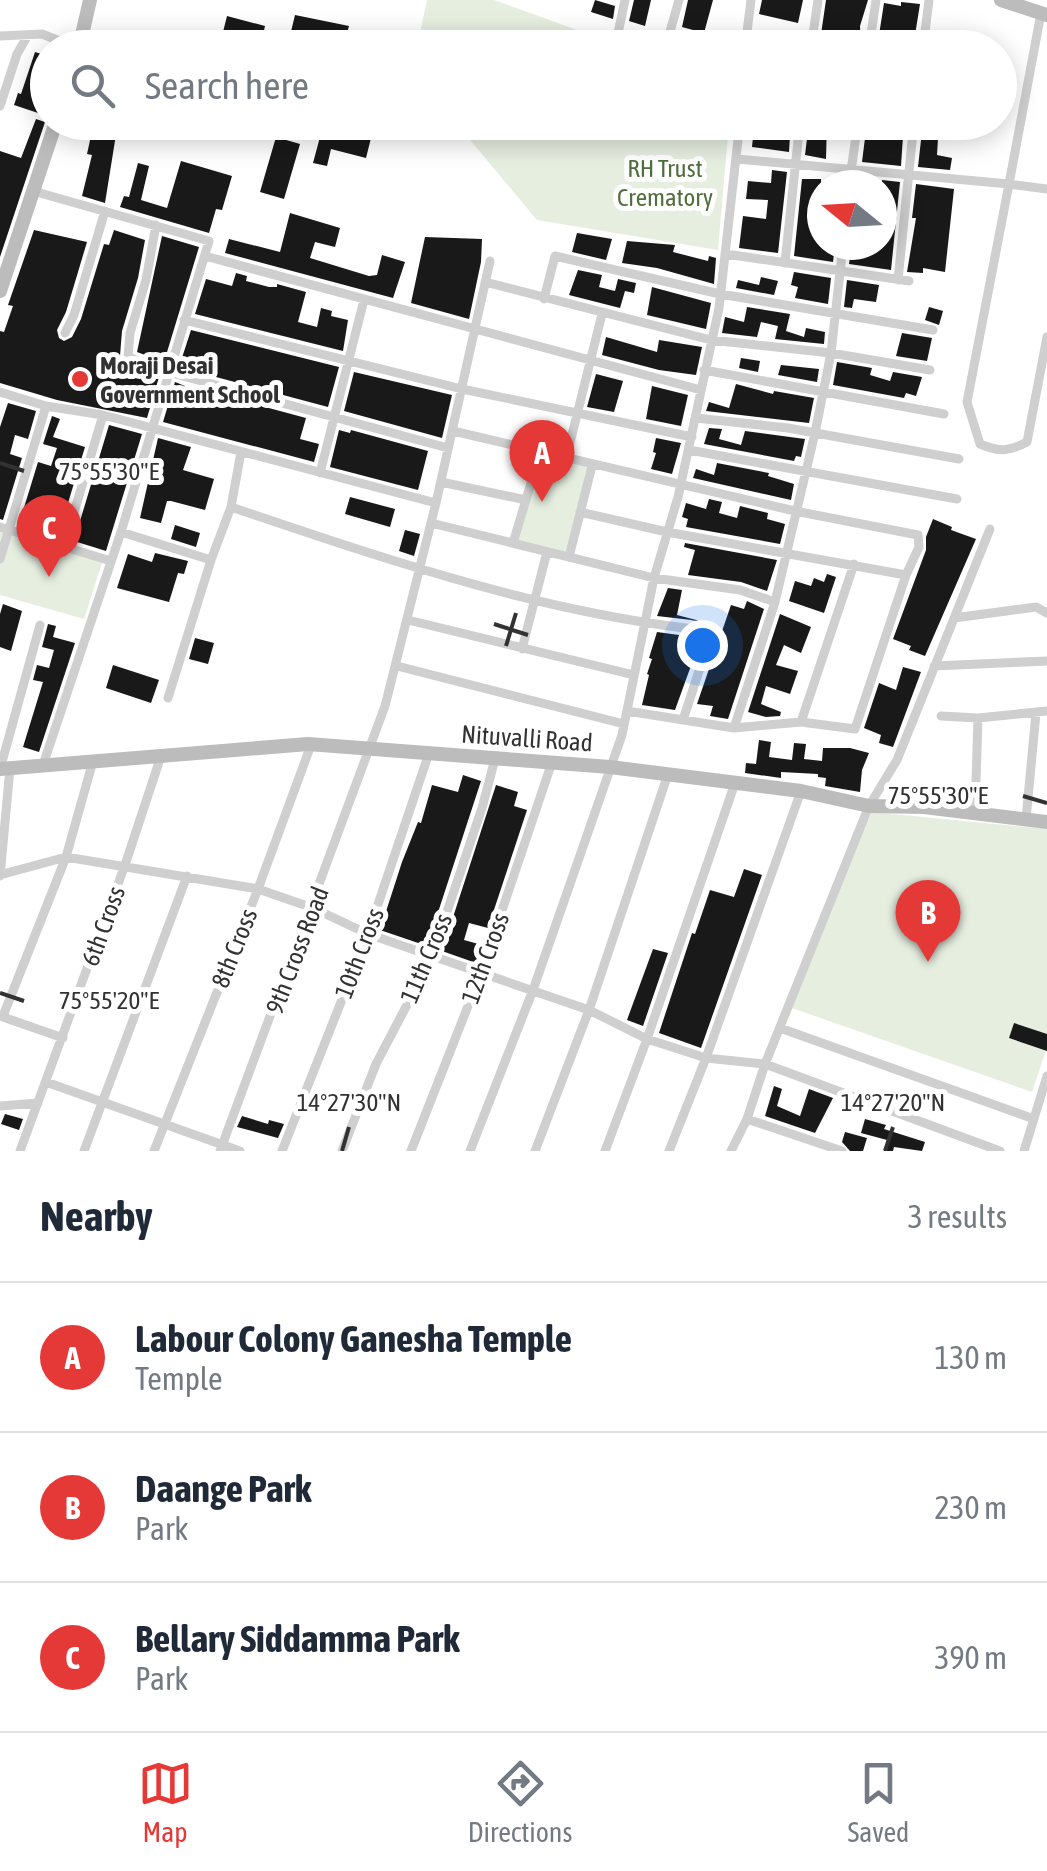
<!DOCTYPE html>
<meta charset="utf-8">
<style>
:root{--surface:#fff;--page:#f2f2f3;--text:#1f2937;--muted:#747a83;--line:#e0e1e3;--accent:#e53937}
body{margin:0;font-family:"Asap Condensed",sans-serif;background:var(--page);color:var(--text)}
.compass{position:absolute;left:807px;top:170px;width:90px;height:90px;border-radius:50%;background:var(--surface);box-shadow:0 5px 25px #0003;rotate:288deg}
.you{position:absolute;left:702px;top:645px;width:35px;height:35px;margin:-25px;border:8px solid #fff;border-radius:50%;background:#1a73e8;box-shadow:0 0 0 15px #1a73e833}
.badge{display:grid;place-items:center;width:65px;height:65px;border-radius:50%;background:var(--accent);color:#fff;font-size:32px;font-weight:700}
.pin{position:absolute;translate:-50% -82px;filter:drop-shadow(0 2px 5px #0008)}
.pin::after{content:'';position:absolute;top:52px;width:35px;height:30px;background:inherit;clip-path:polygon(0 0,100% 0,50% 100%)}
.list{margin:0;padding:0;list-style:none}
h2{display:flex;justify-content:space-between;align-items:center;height:130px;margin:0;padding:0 40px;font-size:42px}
h2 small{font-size:32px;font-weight:400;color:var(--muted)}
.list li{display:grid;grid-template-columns:65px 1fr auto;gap:30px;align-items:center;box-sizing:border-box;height:150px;padding:0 40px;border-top:2px solid var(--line)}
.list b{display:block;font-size:38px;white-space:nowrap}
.list p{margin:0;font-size:32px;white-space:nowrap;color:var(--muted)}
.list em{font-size:32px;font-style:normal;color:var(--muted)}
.icon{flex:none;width:55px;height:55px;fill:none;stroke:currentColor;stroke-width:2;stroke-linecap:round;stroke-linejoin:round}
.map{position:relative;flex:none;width:1047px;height:1151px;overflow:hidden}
.search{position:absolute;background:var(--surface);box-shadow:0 5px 25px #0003;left:30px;right:30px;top:30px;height:110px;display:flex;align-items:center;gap:25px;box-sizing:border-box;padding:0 35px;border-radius:55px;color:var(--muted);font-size:38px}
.sheet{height:580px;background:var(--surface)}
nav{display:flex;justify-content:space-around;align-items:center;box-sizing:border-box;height:140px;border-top:2px solid var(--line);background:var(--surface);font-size:28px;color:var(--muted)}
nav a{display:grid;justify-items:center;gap:5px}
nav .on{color:var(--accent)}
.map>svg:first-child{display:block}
.green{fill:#e6eee0}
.building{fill:#191919}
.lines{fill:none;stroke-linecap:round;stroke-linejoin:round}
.street{stroke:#cfcfcf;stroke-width:9}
.secondary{stroke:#bcbcbc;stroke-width:14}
.ticks{fill:none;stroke:#323232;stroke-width:4}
.poi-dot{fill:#e53937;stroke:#fff;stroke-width:4}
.labels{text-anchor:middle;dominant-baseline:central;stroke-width:10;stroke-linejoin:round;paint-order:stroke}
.park-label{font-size:25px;fill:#516e3e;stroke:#fff}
.poi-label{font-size:25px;font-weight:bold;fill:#323232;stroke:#fff;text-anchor:start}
.street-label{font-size:25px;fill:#323232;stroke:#fff}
.ticks-label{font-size:25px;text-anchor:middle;fill:#323232;stroke:#fff;stroke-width:10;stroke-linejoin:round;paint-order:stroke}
</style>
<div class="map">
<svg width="1047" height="1151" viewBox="0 0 1047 1151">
<rect width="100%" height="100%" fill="#fff"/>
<path class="green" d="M 427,0 L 494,0 L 613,43 L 643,47 L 417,47 Z
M 456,123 L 729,123 L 718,250 L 537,220 Z
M 540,453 L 592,466 L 569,557 L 513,543 Z
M 0,529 L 103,560 L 84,619 L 0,595 Z
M 872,812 L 1047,829 L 1047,1047 L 1032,1092 L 789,1007 Z"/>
<path class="building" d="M 595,0 L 615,6 L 613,19 L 591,12 Z
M 634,0 L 651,0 L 645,26 L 629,21 Z
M 688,0 L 713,0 L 704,33 L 682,27 Z
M 762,0 L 803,0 L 798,23 L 759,14 Z
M 826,0 L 868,0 L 860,26 L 861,48 L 819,48 Z
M 901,2 L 920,4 L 915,35 L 911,35 L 909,48 L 877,48 L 884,3 L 901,6 Z
M 295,15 L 349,26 L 343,48 L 287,48 Z
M 227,16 L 265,26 L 260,48 L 219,48 Z
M 35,52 L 48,56 L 48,83 L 38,113 L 14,105 L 18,93 L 21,94 Z
M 36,119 L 45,122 L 0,257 L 0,151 L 21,158 Z
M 94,122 L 118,122 L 105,203 L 82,196 L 92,155 L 87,154 Z
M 324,122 L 356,130 L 358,122 L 370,122 L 367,133 L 372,134 L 366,158 L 331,149 L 327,166 L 313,163 Z
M 399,122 L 428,122 L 425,133 L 398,125 Z
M 809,122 L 827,122 L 826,159 L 805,155 Z
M 867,122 L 904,122 L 901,166 L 862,162 Z
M 923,122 L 939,122 L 937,155 L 952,158 L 950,170 L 918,167 Z
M 754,127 L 790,135 L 789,152 L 752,147 Z
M 276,137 L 300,144 L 284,199 L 260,192 Z
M 181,161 L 232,176 L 222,210 L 216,209 L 209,233 L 120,207 L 124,196 L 129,197 L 138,163 L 149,166 L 141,200 L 167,208 Z
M 772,170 L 787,172 L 778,253 L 739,248 L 743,216 L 766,219 L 768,200 L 746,199 L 748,181 L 771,183 Z
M 802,179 L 821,179 L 822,245 L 835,245 L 833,262 L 794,256 Z
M 882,180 L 900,182 L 891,270 L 849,264 L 851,250 L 875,253 L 876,245 L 882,245 Z
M 916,184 L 954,189 L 945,272 L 923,268 L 923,273 L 907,272 L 916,218 L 912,218 Z
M 290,213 L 340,228 L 335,247 L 315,242 L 310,258 L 369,276 L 377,275 L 382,255 L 405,262 L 393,298 L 225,253 L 229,239 L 280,252 Z
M 34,230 L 87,242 L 66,312 L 57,330 L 59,338 L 64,341 L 72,337 L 81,319 L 104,244 L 109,245 L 114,230 L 145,240 L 138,278 L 122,331 L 120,356 L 125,365 L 159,377 L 147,418 L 57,400 L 0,383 L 0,331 L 4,332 L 13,306 L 8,305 Z
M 577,233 L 612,239 L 606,260 L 572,252 Z
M 162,236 L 199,247 L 164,362 L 137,352 Z
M 425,237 L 482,239 L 481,262 L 469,319 L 411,303 Z
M 627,241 L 675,245 L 673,252 L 708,261 L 709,256 L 716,258 L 714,284 L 657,268 L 622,263 Z
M 578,270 L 602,275 L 599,287 L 615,291 L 618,279 L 636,283 L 634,293 L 625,291 L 620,308 L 569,295 Z
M 794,272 L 831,278 L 828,304 L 795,298 L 798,287 L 791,285 Z
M 236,273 L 247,276 L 246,281 L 269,287 L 277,287 L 277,284 L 306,292 L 298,322 L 317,327 L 321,308 L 332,311 L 331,316 L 348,320 L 343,351 L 195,314 L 206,279 L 232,286 Z
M 761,277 L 778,281 L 774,295 L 736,288 L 738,280 L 759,285 Z
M 847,280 L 879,285 L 876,302 L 854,299 L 852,308 L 844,307 Z
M 652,287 L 711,303 L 706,329 L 647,315 Z
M 747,307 L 790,314 L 786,331 L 804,337 L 806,328 L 825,332 L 824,344 L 775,339 L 778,326 L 761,322 L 757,337 L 722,333 L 725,317 L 744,322 Z
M 929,307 L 943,311 L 939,325 L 925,320 Z
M 191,330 L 339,367 L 328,407 L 179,367 Z
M 902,333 L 932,338 L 927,361 L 896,356 Z
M 606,337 L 657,352 L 659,340 L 702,347 L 696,375 L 659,370 L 602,355 Z
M 741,358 L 760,361 L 758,372 L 739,368 Z
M 837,362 L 872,368 L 870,375 L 890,381 L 893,372 L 922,377 L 916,396 L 906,393 L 904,398 L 833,385 Z
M 781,365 L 819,369 L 817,382 L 778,375 Z
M 354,372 L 452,395 L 442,438 L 344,411 Z
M 596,374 L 623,381 L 614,412 L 587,407 Z
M 175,382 L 215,398 L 217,394 L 249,406 L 250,403 L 306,418 L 300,439 L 319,444 L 314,462 L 163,422 Z
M 736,384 L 773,394 L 774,391 L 814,398 L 809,423 L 706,411 L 709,402 L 729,408 Z
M 652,386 L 688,395 L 681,426 L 646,419 Z
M 8,403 L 36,411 L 28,439 L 15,435 L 10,454 L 22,458 L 3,520 L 0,519 L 0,427 Z
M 52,416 L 60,419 L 53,437 L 85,447 L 58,536 L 19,524 L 38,462 L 51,466 L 57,448 L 43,444 Z
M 109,425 L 142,434 L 106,551 L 74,541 Z
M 709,428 L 722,429 L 719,439 L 741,445 L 745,431 L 805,439 L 801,457 L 796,456 L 794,461 L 704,444 Z
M 339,430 L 350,433 L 351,430 L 428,451 L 418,490 L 330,467 Z
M 158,438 L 191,447 L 183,470 L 214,479 L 205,510 L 171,501 L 167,501 L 161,523 L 140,518 Z
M 656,438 L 681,443 L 672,474 L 651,469 L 656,453 L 653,452 Z
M 717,463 L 769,473 L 768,476 L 794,484 L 791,500 L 693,478 L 696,469 L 714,475 Z
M 350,497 L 395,509 L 390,527 L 345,514 Z
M 709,499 L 722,502 L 719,513 L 737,518 L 740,506 L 768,513 L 767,519 L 785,524 L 780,544 L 686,527 L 688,519 L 682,517 L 686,503 L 706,509 Z
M 933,519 L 952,527 L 951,530 L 976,539 L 925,656 L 909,650 L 911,646 L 893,639 L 926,550 L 926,537 Z
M 175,525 L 200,533 L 196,547 L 171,539 Z
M 405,530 L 420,534 L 414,556 L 399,551 Z
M 685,543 L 777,560 L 767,591 L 741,582 L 688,575 L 695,550 L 684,547 Z
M 155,553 L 188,561 L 184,574 L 178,573 L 169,602 L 117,588 L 128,554 L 152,562 Z
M 827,574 L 836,577 L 824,613 L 789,601 L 795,581 L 811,586 L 814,578 L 824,582 Z
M 668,588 L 682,590 L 677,615 L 700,621 L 657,616 Z
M 747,601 L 764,609 L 728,719 L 710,716 L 713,706 L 697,704 L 731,605 L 744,609 Z
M 3,604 L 22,611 L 11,651 L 0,647 L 0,614 Z
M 780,614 L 811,627 L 801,653 L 784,645 L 776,665 L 798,671 L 790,694 L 766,686 L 761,704 L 781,712 L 780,716 L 766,717 L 748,712 Z
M 48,624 L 56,626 L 53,637 L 75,643 L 39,752 L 23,747 L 43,682 L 33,680 L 37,665 L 49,668 L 54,650 L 42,647 Z
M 657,632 L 701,638 L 675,710 L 642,705 L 649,675 L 647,674 L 652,659 L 649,658 Z
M 195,638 L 214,643 L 208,664 L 189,659 Z
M 113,665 L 159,680 L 151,703 L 106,688 Z
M 903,667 L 921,672 L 893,747 L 879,743 L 881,735 L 864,728 L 879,683 L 896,690 Z
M 759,740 L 771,742 L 769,757 L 792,760 L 794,743 L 806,744 L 804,759 L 822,761 L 823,748 L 850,748 L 869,753 L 862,770 L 860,792 L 825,786 L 826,778 L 818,777 L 818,774 L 781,772 L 781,778 L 745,773 L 746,763 L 756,764 Z
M 463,775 L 481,781 L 427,946 L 380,930 L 402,862 L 418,822 L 421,823 L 432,785 L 458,792 Z
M 496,785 L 518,792 L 514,806 L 527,810 L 488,928 L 469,923 L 464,940 L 482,945 L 476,963 L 442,951 Z
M 744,869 L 762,875 L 701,1048 L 659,1033 L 692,933 L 695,934 L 710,890 L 734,897 Z
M 653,949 L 668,953 L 643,1026 L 627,1020 Z
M 1014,1023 L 1047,1034 L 1047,1051 L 1009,1038 Z
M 774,1086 L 782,1089 L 777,1106 L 800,1116 L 809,1089 L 833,1098 L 815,1133 L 765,1116 Z
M 5,1114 L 23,1119 L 19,1130 L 1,1124 Z
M 242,1116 L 268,1124 L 269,1120 L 284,1124 L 278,1138 L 237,1127 Z
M 865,1119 L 886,1125 L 884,1129 L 925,1142 L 922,1151 L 894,1147 L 893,1151 L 884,1151 L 887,1140 L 861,1133 Z
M 845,1132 L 867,1138 L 863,1151 L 850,1151 L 842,1142 Z"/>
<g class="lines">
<path class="street" d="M 625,0 L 618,33 L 667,42
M 679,0 L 667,42 L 701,48
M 0,36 L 42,34 L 77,48
M 745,48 L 751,0
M 811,48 L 818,0
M 869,48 L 876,0
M 923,48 L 929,0
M 0,106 L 17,54 L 28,35
M 737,159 L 1009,184 L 1041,13
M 849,185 L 858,122
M 1047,189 L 1009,184 L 967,402 L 980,444 C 999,452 1008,452 1027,442 L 1047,337
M 33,191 L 209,241 L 121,532 L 43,765
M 156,225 L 146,280 L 130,333 L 128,357 L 168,372 L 448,448
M 726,254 L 909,281
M 205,256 L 701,390
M 785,263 L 800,122
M 898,280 L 914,122
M 485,282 L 711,340 L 831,353 L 930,370
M 544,299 L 555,256 L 720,294 L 933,330
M 184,320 L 462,389 L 692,437
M 65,333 L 74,315 L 105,211
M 704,370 L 944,414
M 0,392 L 46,406 L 103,415 L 436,503
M 696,418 L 788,428 L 959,459
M 453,431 L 795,511 L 918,535 L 919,547 L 906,575 L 855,729 L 801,722 L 734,728
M 689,450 L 957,499
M 566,459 L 602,314
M 320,473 L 364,300
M 441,482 L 526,500
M 231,507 C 388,560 547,615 712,631 L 683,720
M 580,512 L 667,532 L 906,575
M 431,523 L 654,578 L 740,590 L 775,602
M 0,527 L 111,561
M 121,532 L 211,560
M 513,543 L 540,453
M 64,546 L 103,415
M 569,557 L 592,466
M 0,559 L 46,406
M 954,618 L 1036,607 L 1047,613
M 408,620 L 634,675
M 522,649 L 547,552
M 397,666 L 624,724
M 934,666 L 1047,661
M 168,698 L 211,560 L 231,507 L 241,452
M 627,711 L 734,728 L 775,602 L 815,433 L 831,353 L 843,245
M 941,716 L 978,718 L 1047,711
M 801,722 L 854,564
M 0,769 L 40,625
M 975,813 L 978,718
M 1026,819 L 1036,713
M 0,875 L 66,857 L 258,889 L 313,908 L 368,934 L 589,1010 L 647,1039 L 706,1058 L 765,1064 L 1000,1151
M 0,876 L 10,768
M 0,1016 L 63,1038
M 3,1016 L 66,857 L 93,761
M 780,1028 L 1034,1119
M 46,1082 L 240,1151
M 0,1106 L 38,1103
M 747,1119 L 842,1151
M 20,1151 L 125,865 L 161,756
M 84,1151 L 187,876
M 154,1151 L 258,889 L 311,745
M 220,1151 L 385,706 L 436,503 L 490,261
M 282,1151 L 368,934 L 429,753
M 342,1151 L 376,1064 L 431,959 L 482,808 L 495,759
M 411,1151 L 481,973 L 552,762
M 470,1151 L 533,990 L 622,735 L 654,578 L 678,497 L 719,308 L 740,122
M 535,1151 L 589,1010 L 668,774
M 605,1151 L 647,1039 L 735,783
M 669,1151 L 706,1058 L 801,791
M 731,1151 L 747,1119 L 765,1064 L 869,806 L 897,760 L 990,529
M 1024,1151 L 1047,1076"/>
<path class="secondary" d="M 1001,0 L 1047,15
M 79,48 L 90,0
M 0,291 L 56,122
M 0,769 L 308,744 L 610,767 L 801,791 L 869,806 L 924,807 L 1047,822"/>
</g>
<path class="ticks" d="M 0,463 L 24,471M 494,624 L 528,635M 506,646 L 516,613M 1023,796 L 1047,803M 0,993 L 24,1001M 342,1151 L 349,1127M 885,1151 L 893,1127"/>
<circle class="poi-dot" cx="80" cy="379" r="10"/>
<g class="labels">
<g class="park-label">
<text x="665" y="168">RH Trust<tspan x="665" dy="29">Crematory</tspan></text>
</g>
<g class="poi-label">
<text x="100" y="365">Moraji Desai<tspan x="100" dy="29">Government School</tspan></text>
</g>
<g class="street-label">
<text transform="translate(527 738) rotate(4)">Nituvalli Road</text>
<text transform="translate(103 926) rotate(-70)">6th Cross</text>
<text transform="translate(234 948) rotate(-68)">8th Cross</text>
<text transform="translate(297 950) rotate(-69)">9th Cross Road</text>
<text transform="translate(359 953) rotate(-69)">10th Cross</text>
<text transform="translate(426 958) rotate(-67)">11th Cross</text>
<text transform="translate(485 958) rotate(-70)">12th Cross</text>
</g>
</g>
<g class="ticks-label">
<text x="109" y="480">75°55'30"E</text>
<text x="938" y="804">75°55'30"E</text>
<text x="109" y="1009">75°55'20"E</text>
<text x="349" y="1111">14°27'30"N</text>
<text x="893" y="1111">14°27'20"N</text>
</g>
</svg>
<svg class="compass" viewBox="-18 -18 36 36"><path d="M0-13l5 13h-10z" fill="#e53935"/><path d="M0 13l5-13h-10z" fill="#747a83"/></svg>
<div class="you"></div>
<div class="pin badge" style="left:542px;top:502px">A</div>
<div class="pin badge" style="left:928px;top:962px">B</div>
<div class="pin badge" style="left:49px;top:577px">C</div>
<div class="search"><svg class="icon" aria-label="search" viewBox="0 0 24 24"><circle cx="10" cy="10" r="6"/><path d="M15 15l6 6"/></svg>Search here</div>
</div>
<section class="sheet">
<h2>Nearby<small>3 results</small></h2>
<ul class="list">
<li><span class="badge">A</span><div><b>Labour Colony Ganesha Temple</b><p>Temple</p></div><em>130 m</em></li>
<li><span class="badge">B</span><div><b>Daange Park</b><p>Park</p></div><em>230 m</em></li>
<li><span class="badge">C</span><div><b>Bellary Siddamma Park</b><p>Park</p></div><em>390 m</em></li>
</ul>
</section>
<nav>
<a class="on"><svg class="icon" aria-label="map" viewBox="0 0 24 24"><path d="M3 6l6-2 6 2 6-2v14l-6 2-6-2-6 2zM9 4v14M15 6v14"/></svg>Map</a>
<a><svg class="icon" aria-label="directions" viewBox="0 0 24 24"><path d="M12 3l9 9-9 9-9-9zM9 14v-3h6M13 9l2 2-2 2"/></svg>Directions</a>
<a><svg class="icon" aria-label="saved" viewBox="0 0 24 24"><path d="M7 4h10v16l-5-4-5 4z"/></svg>Saved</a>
</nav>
